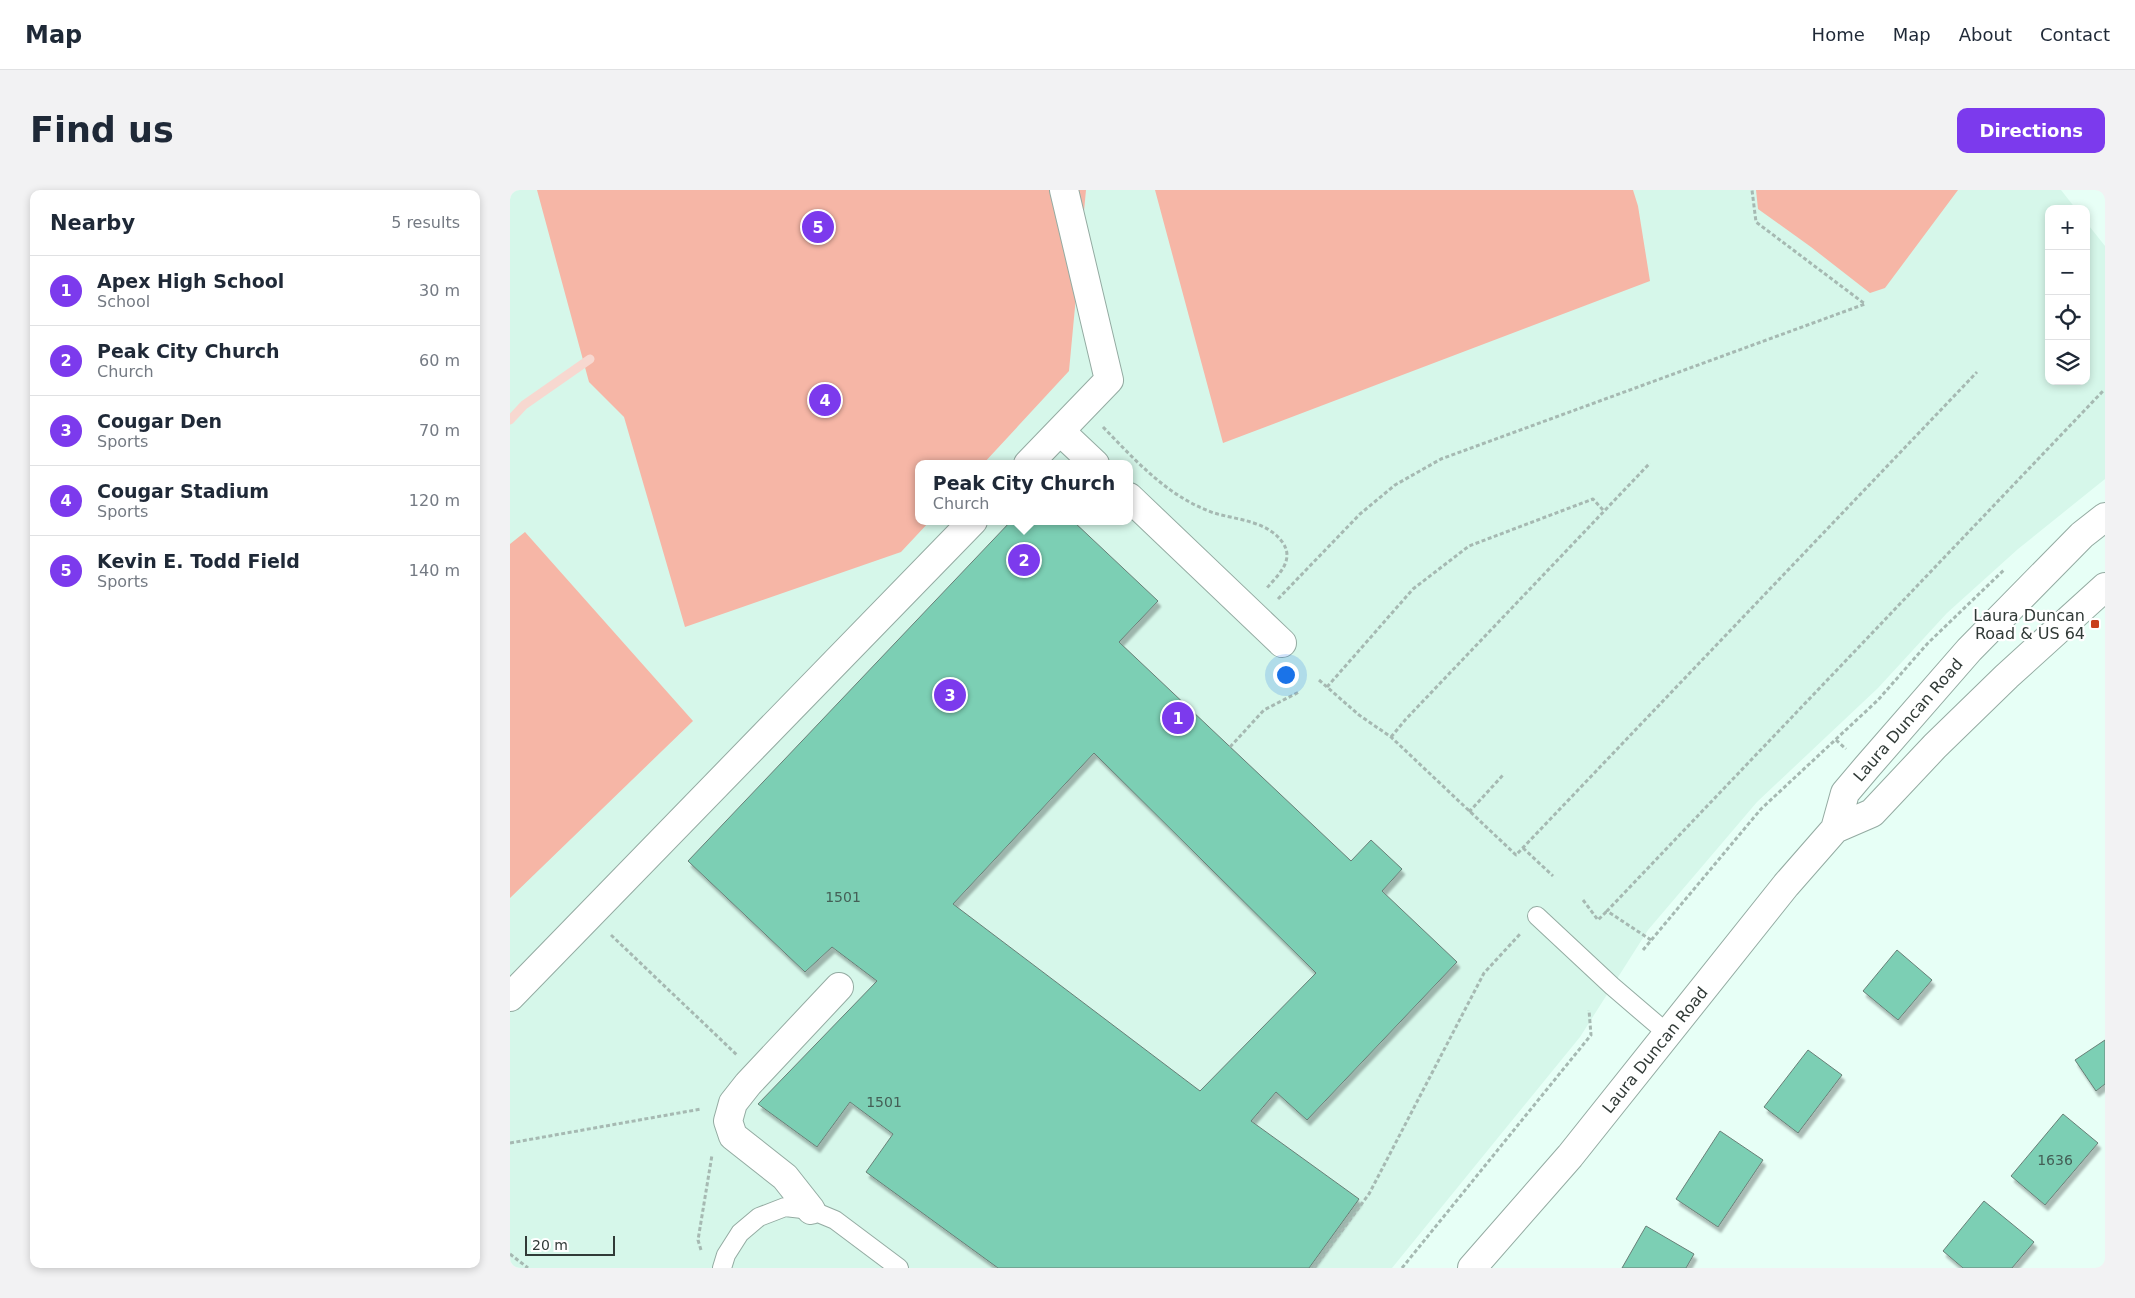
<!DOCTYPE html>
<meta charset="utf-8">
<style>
:root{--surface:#fff;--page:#f2f2f3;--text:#1f2937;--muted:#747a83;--line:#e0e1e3;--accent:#7c3aed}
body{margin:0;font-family:"DejaVu Sans",sans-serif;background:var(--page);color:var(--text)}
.controls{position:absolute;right:15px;top:15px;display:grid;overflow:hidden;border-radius:10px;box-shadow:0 2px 8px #0003}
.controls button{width:45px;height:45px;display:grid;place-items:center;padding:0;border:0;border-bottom:1px solid var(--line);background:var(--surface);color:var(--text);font:25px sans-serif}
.scale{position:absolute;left:15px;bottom:12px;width:90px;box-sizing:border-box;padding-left:5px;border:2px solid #313a37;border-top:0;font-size:14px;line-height:18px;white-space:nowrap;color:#313a37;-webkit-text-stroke:4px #fff;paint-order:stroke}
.you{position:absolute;left:775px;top:484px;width:18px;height:18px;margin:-12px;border:4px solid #fff;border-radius:50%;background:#1a73e8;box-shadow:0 0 0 8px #1a73e833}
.badge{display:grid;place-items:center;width:32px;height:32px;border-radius:50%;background:var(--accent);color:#fff;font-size:16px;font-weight:700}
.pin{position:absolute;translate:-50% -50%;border:2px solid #fff;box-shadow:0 1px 5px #0006}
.popup{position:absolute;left:405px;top:270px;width:218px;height:65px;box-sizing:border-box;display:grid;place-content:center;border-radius:10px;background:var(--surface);filter:drop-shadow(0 1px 4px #0005);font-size:16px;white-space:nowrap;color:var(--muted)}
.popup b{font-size:19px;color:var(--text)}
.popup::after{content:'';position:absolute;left:50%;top:100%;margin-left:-10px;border:10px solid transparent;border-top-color:var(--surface)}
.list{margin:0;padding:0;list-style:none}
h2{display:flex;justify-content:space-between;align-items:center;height:65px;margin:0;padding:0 20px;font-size:21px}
h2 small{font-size:16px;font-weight:400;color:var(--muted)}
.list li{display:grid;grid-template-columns:32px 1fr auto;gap:15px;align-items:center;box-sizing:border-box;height:70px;padding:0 20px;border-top:1px solid var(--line)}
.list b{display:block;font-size:19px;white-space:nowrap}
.list p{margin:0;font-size:16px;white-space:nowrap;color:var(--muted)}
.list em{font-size:16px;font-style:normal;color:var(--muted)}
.icon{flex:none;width:28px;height:28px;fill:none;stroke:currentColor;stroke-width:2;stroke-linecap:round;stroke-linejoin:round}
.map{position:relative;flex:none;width:1595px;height:1078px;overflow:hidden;border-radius:10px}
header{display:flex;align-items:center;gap:30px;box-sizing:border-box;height:70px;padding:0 25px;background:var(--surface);border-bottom:1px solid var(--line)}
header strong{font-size:24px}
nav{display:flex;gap:28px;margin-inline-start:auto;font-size:18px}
.intro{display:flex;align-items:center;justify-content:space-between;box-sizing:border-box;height:120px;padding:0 30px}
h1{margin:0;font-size:35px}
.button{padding:12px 22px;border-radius:10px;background:var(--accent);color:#fff;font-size:18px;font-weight:700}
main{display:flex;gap:30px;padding:0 30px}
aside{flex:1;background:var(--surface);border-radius:10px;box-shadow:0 2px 8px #0003}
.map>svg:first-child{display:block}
.built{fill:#d6f7ea;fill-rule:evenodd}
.green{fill:#f6b6a6}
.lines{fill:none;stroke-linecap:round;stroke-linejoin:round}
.stream{stroke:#f7d8d0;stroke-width:9}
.building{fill:#7bcfb4;stroke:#697f77;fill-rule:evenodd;filter:url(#shadow)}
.lane-casing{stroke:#94aba2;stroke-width:20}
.street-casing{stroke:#94aba2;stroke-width:30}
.secondary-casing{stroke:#94aba2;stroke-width:30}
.path{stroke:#a6b9b2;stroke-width:3;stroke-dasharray:4 2.5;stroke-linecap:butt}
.lane{stroke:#fff;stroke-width:18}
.street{stroke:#fff;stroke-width:28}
.secondary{stroke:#fff;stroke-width:28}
.poi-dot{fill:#c93f1d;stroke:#fff;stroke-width:2}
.labels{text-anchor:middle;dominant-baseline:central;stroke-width:4.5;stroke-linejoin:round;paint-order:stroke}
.number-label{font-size:14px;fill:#445f56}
.poi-label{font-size:16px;fill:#313a37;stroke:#fff;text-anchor:end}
.street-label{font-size:16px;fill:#313a37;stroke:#fff}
</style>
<header>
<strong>Map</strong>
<nav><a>Home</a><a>Map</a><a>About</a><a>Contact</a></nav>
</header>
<div class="intro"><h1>Find us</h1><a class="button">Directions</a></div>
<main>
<aside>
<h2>Nearby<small>5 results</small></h2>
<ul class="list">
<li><span class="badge">1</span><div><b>Apex High School</b><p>School</p></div><em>30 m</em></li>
<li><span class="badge">2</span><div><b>Peak City Church</b><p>Church</p></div><em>60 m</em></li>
<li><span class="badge">3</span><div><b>Cougar Den</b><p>Sports</p></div><em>70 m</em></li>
<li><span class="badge">4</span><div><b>Cougar Stadium</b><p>Sports</p></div><em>120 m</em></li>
<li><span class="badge">5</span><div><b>Kevin E. Todd Field</b><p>Sports</p></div><em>140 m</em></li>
</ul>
</aside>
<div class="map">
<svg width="1595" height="1078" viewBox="0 0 1595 1078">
<defs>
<filter id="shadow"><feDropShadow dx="3" dy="5.5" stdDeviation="1" flood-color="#0004"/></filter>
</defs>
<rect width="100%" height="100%" fill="#e7fff6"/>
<path class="built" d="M 0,0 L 1551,0 L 1566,19 L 1539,19 L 1539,191 L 1576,191 L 1576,32 L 1595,56 L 1595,289 L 1508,359 L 1437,423 L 1368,498 L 1247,612 L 1138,740 L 1070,847 L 882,1078 L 0,1078 ZM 409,274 L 619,274 L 619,331 L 409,331 Z"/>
<path class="green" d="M 27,0 L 576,0 L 559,181 L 473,274 L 409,274 L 409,331 L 420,331 L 391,362 L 175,437 L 114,227 L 79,192 Z
M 645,0 L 1123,0 L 1128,16 L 1140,91 L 713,253 Z
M 1246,0 L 1448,0 L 1375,98 L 1360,103 L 1301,57 L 1248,19 Z
M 15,342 L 183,531 L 0,708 L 0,354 Z"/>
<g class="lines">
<path class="stream" d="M 0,230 L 14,215 L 80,169"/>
</g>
<path class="building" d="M 501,331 L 563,331 L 648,411 L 609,452 L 841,671 L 861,650 L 892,679 L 872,701 L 947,772 L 797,930 L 766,902 L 741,931 L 849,1009 L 799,1078 L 488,1078 L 356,982 L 383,944 L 340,912 L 307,957 L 248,914 L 367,791 L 322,757 L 295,782 L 178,671 ZM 584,563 L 806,783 L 690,901 L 443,714 Z
M 1387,760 L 1422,790 L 1388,830 L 1353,801 Z
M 1595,850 L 1595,894 L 1586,901 L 1565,870 Z
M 1298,860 L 1332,885 L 1288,943 L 1254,917 Z
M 1553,924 L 1588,953 L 1535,1015 L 1501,986 Z
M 1210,941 L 1253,970 L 1208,1037 L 1166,1009 Z
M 1474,1011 L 1524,1052 L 1502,1078 L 1453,1078 L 1433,1061 Z
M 1136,1036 L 1184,1064 L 1176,1078 L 1112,1078 Z"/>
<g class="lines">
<defs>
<path id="lane" d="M 1027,726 L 1102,796 L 1158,844
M 212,1078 L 216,1065 L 230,1043 L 249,1027 L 275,1017 L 301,1020 L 325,1030 L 389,1078"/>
<path id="street" d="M 550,241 L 585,274
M 518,274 L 599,190 L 554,0
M 619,307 L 772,453
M 0,807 L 463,331
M 301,1020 L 275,987 L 223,946 L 218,931 L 223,913 L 238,894 L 329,797"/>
<path id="secondary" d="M 1325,639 L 1335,603 L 1357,577 L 1459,460 L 1572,345 L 1595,327
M 962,1078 L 1060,966 L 1276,695 L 1325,639 L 1362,623 L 1425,556 L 1497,486 L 1595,397"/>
</defs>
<use href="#lane" class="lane-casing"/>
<use href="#street" class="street-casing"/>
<use href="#secondary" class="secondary-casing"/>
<path class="path" d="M 593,237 C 626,271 658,307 704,323 C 728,330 758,331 773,353 C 785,371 767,386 756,399
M 768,409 L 850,324 L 885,295 L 931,269 L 1355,114 L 1246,32 L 1242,0
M 809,490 L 849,525 L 881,547 L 1006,665 L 1467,182
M 817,497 L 903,399 L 959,356 L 1083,309 L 1093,320
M 881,547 L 896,529 L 1140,273
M 1326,550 L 1336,559
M 720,557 L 754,520 L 789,502
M 959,622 L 994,584
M 1013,658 L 1043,686
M 1073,710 L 1088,730 L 1097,721
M 101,745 L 227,865
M 1141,750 L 1097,721 L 1593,201
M 1133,760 L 1251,619 L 1368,510 L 1418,453 L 1495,379
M 0,953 L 191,919
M 191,1060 L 188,1050 L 202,965
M 0,1064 L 18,1078
M 804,1078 L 859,1004 L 974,783 L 1011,743
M 892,1078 L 1081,845 L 1079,820"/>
<use href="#lane" class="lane"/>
<use href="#street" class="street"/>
<use href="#secondary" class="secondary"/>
</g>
<rect class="poi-dot" x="1580" y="429" width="10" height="10" rx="2.5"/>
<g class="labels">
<g class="number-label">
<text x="333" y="707">1501</text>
<text x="374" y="912">1501</text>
<text x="1545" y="970">1636</text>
</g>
<g class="poi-label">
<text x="1575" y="425">Laura Duncan<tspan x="1575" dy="18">Road &amp; US 64</tspan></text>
</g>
<g class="street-label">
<text transform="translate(1398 530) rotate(-49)">Laura Duncan Road</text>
<text transform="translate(1145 860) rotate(-51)">Laura Duncan Road</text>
</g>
</g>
</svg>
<div class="controls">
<button>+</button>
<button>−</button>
<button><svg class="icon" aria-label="locate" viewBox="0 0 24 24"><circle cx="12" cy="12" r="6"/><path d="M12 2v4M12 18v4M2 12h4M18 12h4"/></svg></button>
<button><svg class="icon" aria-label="layers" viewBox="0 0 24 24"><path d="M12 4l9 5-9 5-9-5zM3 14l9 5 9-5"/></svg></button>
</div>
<div class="scale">20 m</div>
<div class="you"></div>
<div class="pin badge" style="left:668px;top:528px">1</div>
<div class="pin badge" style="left:514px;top:370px">2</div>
<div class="popup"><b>Peak City Church</b>Church</div>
<div class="pin badge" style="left:440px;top:505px">3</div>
<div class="pin badge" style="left:315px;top:210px">4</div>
<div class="pin badge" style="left:308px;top:37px">5</div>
</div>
</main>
